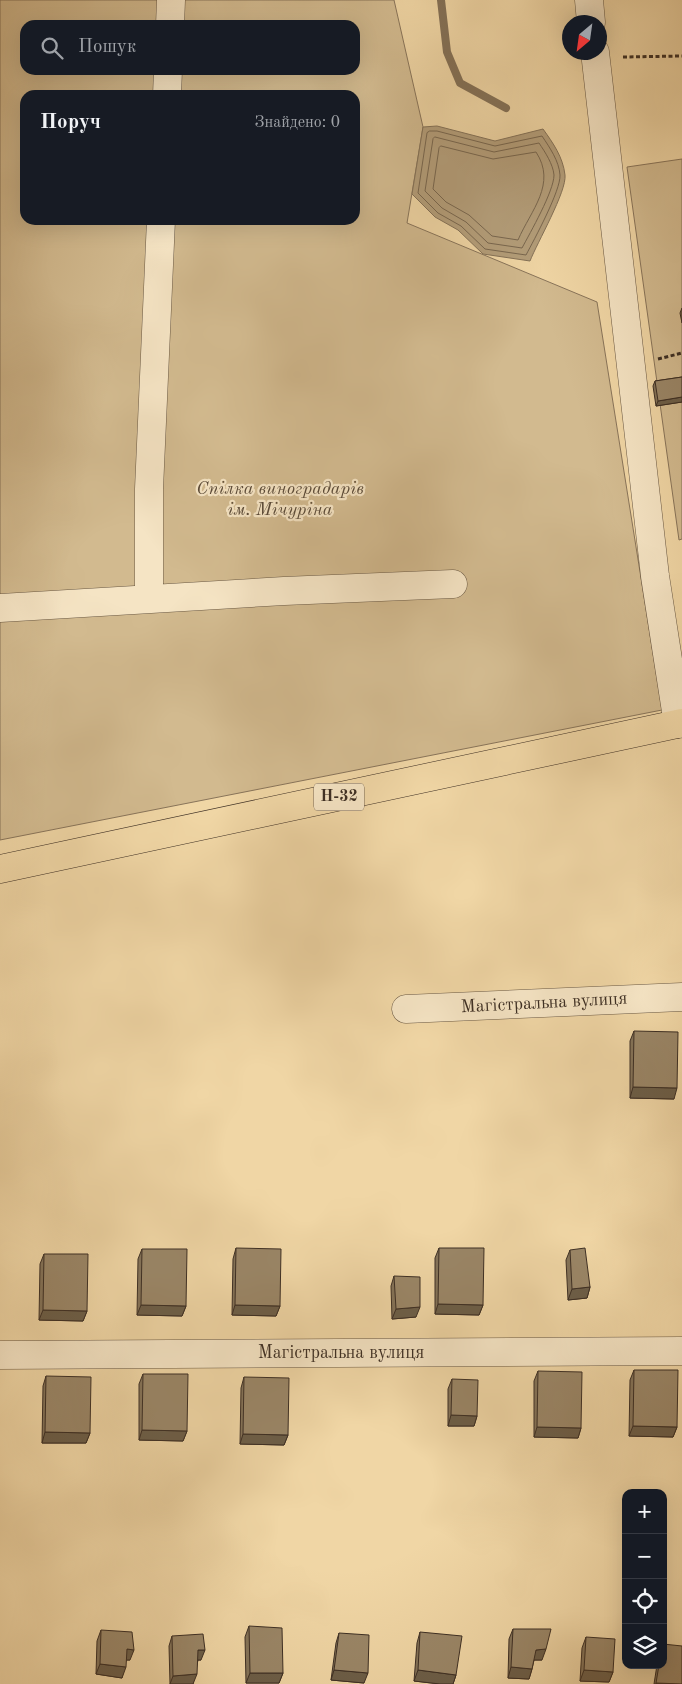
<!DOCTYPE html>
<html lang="uk">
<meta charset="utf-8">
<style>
:root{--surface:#171b24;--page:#242831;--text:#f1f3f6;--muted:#9ea1a6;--line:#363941}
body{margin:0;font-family:"Old Standard TT",serif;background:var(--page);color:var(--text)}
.controls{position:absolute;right:15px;bottom:15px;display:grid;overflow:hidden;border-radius:10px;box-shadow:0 5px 20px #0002}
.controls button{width:45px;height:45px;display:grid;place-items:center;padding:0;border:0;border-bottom:1px solid var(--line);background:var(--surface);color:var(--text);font:25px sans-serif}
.compass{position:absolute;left:562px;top:15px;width:45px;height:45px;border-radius:50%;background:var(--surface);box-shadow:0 5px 20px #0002;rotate:209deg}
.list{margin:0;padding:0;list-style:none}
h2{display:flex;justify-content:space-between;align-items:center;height:65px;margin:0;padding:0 20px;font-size:21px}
h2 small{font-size:16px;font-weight:400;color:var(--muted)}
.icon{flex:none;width:28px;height:28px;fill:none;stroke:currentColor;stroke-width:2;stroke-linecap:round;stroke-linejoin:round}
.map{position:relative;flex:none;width:682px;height:1684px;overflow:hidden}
.search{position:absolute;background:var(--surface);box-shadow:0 5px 20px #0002;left:20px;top:20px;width:340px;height:55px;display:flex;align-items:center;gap:12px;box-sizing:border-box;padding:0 18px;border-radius:15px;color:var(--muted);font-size:19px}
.panel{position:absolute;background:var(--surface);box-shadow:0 5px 20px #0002;left:20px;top:90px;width:340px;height:135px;border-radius:15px}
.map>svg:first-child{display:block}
.green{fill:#d2ba8f;stroke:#88745a;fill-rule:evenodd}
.water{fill:#b39d79;stroke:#847157}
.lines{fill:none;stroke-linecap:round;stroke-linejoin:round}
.shore{stroke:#78664e;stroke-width:1}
.stream{stroke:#847157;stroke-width:8}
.minor-casing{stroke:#6a5944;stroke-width:29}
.major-casing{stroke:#3d2f24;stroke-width:29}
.path{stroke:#3d2f24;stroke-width:3;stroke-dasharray:4 2.5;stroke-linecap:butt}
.minor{stroke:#f5e4c4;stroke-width:28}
.major{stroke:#f0d6a5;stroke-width:28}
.wall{fill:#847359;stroke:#3d2f24}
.shaded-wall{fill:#6c5e48;stroke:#3d2f24}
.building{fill:#9a8667;stroke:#3d2f24}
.labels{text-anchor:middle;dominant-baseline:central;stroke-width:4.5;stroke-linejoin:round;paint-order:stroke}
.shield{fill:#f5e4c4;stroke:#746554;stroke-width:1}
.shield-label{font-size:16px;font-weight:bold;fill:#3d2f24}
.park-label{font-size:18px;font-style:italic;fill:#5b4b39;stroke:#f5e4c4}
.street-label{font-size:18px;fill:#3d2f24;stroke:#f5e4c4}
</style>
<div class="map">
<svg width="682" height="1684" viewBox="0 0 682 1684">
<rect width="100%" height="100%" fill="#f0d6a5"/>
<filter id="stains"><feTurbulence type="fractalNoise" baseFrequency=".004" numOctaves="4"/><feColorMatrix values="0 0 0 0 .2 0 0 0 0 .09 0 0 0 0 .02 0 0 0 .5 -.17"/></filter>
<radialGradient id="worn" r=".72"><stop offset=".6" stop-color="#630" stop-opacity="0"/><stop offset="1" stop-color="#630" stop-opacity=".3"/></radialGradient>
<path class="green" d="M 0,0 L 394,0 L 423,127 L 407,223 L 597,302 L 662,710 L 0,840 ZM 25,25 L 355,25 L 355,70 L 25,70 ZM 25,95 L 355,95 L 355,220 L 25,220 Z
M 682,159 L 682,539 L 679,540 L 627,167 Z"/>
<path class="water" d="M 437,126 L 495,141 L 543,129 C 553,143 563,157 565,175 C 567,191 537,243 530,261 L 483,254 L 458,230 L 435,217 L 412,194 L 423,127 Z"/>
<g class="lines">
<path class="shore" d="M 430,131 L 437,131 L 495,146 L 542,136 C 550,148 559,161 560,175 C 561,190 534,240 526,255 L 485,249 L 461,226 L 438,213 L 418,193 L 427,133 Z
M 435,137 L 494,152 L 539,143 C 545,152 553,164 554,175 C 554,191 530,233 522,248 L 488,243 L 466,222 L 442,208 L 425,191 L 433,139 Z
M 441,146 L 493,159 L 536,152 C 557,184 531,210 518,240 L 492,236 L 469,215 L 446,202 L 433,189 L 439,148 Z"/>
<path class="stream" d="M 441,0 L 447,52 L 460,83 L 506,108"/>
<defs>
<path id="minor" d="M 589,0 L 591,22
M 170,25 L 171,0
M 595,52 L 655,576 L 678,724
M 167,95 L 168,70
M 149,599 L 149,489 L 161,220
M 0,608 L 284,591 L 453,584
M 406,1009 L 682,997
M 0,1355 L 682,1351"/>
<path id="major" d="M 0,869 L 682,723"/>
</defs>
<use href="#minor" class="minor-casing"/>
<use href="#major" class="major-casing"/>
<path class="path" d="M 623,57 L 682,56
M 658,359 L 682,353"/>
<use href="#minor" class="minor"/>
<use href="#major" class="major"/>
</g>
<path class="wall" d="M 682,308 L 682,323 L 680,313 Z
M 682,377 L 682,402 L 656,406 L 653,386 L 655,381 Z
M 634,1031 L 674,1099 L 630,1098 L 630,1041 Z
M 236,1248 L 280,1306 L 276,1316 L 232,1315 L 233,1259 Z
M 439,1248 L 483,1305 L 479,1315 L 435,1314 L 435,1258 Z
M 142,1249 L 186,1306 L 182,1316 L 137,1315 L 138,1259 Z
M 570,1250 L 590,1287 L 587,1298 L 568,1300 L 566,1260 Z
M 44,1254 L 87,1311 L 83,1321 L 39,1320 L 40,1264 Z
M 394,1276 L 416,1317 L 392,1319 L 391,1286 Z
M 634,1370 L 677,1427 L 673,1437 L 629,1436 L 630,1380 Z
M 538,1371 L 581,1428 L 578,1438 L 534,1437 L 534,1381 Z
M 143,1374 L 187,1431 L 183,1441 L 139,1440 L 139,1384 Z
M 46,1376 L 90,1433 L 86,1443 L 42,1443 L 43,1386 Z
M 244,1377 L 288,1435 L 284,1445 L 240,1444 L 241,1388 Z
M 452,1379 L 477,1416 L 474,1426 L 448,1426 L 448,1389 Z
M 249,1626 L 283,1673 L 279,1683 L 246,1683 L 245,1637 Z
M 513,1629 L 542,1660 L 534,1660 L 532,1669 L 529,1679 L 508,1678 L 509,1639 Z
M 101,1630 L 130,1660 L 126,1660 L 122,1678 L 96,1674 L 97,1641 Z
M 420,1632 L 456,1675 L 453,1684 L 440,1684 L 414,1681 L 417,1643 Z
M 339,1633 L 364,1683 L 331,1680 L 336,1643 Z
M 172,1636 L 201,1660 L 198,1660 L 193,1684 L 170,1684 L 169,1646 Z
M 586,1637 L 613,1672 L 609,1682 L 580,1681 L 582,1648 Z
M 657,1665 L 663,1665 L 682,1684 L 654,1684 Z"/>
<path class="shaded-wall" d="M 682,397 L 682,402 L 656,406 L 658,401 Z
M 633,1087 L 677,1088 L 674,1099 L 630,1098 Z
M 590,1287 L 587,1298 L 568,1300 L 572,1289 Z
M 438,1304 L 483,1305 L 479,1315 L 435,1314 Z
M 141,1305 L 186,1306 L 182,1316 L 137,1315 Z
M 235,1305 L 280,1306 L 276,1316 L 232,1315 Z
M 420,1307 L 416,1317 L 392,1319 L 396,1309 Z
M 43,1310 L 87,1311 L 83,1321 L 39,1320 Z
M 451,1415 L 477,1416 L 474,1426 L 448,1426 Z
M 633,1426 L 677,1427 L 673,1437 L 629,1436 Z
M 537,1427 L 581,1428 L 578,1438 L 534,1437 Z
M 142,1430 L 187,1431 L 183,1441 L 139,1440 Z
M 45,1432 L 90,1433 L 86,1443 L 42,1443 Z
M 243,1434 L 288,1435 L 284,1445 L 240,1444 Z
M 127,1649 L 134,1650 L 130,1660 L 123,1660 Z
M 546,1649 L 542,1660 L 532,1660 L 536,1650 Z
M 198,1650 L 205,1650 L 201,1660 L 194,1660 Z
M 100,1664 L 126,1667 L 122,1678 L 96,1674 Z
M 511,1667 L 532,1669 L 529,1679 L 508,1678 Z
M 334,1670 L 368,1673 L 364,1683 L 331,1680 Z
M 418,1670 L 456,1675 L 453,1684 L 440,1684 L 414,1681 Z
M 584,1670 L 613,1672 L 609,1682 L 580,1681 Z
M 250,1673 L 283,1673 L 279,1683 L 246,1683 Z
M 197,1674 L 193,1684 L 170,1684 L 173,1676 Z
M 656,1683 L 682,1684 L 656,1684 Z"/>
<path class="building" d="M 682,377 L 682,397 L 658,401 L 655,381 Z
M 634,1031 L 678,1032 L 677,1088 L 633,1087 Z
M 236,1248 L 281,1249 L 280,1306 L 235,1305 Z
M 439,1248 L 484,1248 L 483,1305 L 438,1304 Z
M 585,1248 L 590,1287 L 572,1289 L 570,1250 Z
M 142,1249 L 187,1249 L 186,1306 L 141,1305 Z
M 44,1254 L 88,1254 L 87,1311 L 43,1310 Z
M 394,1276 L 420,1277 L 420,1307 L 396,1309 Z
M 634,1370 L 678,1370 L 677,1427 L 633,1426 Z
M 538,1371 L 582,1372 L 581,1428 L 537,1427 Z
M 143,1374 L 188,1374 L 187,1431 L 142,1430 Z
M 46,1376 L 91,1377 L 90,1433 L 45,1432 Z
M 244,1377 L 289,1378 L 288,1435 L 243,1434 Z
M 452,1379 L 478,1380 L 477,1416 L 451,1415 Z
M 249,1626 L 282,1628 L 283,1673 L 250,1673 Z
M 513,1629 L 551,1629 L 546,1649 L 536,1650 L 532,1669 L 511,1667 Z
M 101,1630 L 132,1632 L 134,1650 L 127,1649 L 126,1667 L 100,1664 Z
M 420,1632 L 462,1636 L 456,1675 L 418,1670 Z
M 339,1633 L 369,1635 L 368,1673 L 334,1670 Z
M 203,1634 L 205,1650 L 198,1650 L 197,1674 L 173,1676 L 172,1636 Z
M 586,1637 L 615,1639 L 613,1672 L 584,1670 Z
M 663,1644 L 682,1646 L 682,1684 L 656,1683 L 659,1665 L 663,1665 Z"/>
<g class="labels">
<rect class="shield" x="314" y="783.5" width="50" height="27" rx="4"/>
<g class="shield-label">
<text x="339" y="797">Н-32</text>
</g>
<g class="park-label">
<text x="280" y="489">Спілка виноградарів<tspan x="280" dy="21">ім. Мічуріна</tspan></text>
</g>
<g class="street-label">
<text transform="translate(544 1003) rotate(-3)">Магістральна вулиця</text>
<text x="341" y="1353">Магістральна вулиця</text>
</g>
</g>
<rect width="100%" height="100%" filter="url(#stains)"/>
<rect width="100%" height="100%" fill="url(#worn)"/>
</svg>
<div class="controls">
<button>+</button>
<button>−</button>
<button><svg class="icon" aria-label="locate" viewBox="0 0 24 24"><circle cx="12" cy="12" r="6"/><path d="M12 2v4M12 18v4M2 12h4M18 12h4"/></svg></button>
<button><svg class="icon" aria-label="layers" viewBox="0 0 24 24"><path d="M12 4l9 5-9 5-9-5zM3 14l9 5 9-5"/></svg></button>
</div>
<svg class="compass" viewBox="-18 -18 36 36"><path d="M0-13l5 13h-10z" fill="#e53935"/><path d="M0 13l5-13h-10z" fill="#9ea1a6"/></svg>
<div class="search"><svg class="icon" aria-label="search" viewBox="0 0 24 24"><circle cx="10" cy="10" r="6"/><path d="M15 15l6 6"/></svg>Пошук</div>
<section class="panel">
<h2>Поруч<small>Знайдено: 0</small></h2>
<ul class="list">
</ul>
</section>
</div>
